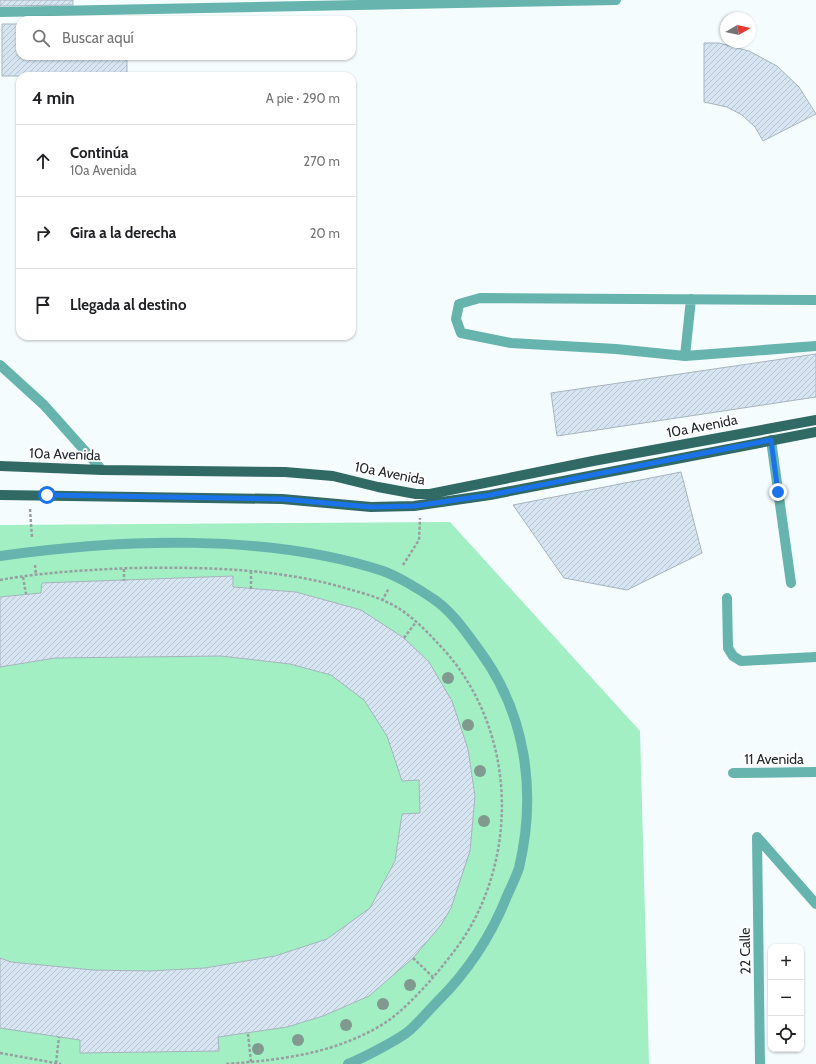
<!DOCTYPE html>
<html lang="es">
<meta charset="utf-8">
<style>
:root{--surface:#fff;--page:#f2f2f2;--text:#202124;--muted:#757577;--line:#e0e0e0}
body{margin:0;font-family:Cabin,sans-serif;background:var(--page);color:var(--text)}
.controls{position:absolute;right:12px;bottom:12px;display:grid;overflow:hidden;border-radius:8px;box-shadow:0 1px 3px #0004}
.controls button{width:36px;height:36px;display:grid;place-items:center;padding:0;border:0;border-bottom:1px solid var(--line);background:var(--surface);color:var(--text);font:20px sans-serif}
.compass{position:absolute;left:720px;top:12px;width:36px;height:36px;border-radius:50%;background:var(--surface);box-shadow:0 1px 3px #0004;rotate:81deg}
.stop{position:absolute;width:12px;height:12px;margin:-9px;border:3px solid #1a73e8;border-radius:50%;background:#fff}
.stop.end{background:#1a73e8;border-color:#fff;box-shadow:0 1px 4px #0008}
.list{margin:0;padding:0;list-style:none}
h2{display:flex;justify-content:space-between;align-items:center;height:52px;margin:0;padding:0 16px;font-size:17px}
h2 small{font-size:13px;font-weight:400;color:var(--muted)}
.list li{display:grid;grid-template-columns:26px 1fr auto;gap:12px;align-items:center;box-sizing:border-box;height:72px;padding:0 16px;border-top:1px solid var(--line)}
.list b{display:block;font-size:15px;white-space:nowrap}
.list p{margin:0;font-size:13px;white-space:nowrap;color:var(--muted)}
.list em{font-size:13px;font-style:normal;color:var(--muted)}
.icon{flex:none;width:22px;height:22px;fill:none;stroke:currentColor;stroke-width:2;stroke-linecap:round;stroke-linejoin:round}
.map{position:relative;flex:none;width:816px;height:1064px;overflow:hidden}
.search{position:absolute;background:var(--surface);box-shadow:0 1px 3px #0004;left:16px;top:16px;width:340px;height:44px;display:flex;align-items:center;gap:10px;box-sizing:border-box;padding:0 14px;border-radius:12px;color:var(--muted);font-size:15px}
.panel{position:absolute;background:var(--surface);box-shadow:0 1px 3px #0004;left:16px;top:72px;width:340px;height:268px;border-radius:12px}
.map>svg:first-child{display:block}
.grass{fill:#a1efc3}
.building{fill:url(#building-hatch);stroke:#a7b4be}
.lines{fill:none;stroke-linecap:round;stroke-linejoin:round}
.path{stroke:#989fa1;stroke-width:2.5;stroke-dasharray:3 2;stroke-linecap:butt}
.minor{stroke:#66b4ad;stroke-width:10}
.major{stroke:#316964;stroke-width:10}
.tree{fill:#809a8f}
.route{stroke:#1a73e8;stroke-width:5}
.labels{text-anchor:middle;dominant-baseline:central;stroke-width:3.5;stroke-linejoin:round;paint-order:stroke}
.street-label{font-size:14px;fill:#23292b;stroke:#fff}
</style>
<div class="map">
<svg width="816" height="1064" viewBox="0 0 816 1064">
<defs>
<pattern id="building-hatch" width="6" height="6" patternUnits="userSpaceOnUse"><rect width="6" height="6" fill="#d6e5f1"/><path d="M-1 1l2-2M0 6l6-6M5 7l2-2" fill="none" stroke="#b7c4cf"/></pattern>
</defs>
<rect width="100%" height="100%" fill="#f5fcfe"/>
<path class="grass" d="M 450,522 L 640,731 L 649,1064 L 0,1064 L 0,525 Z"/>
<path class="building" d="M 0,0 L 73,0 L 73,5 L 0,6 Z
M 2,24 L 20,24 L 20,56 L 127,56 L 127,76 L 2,76 Z
M 704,43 L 719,43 L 749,51 L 777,66 L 799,87 L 816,114 L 763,141 L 755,127 L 742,115 L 727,107 L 704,102 Z
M 816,354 L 816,397 L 557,436 L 551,393 Z
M 681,472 L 702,553 L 627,590 L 564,578 L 513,505 Z
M 233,576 L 233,587 L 296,592 L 361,610 L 404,638 L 429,662 L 452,701 L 468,749 L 475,796 L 470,851 L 451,908 L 441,925 L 413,958 L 369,996 L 323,1016 L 287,1027 L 218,1037 L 219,1051 L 80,1053 L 80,1040 L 0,1028 L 0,958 L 11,962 L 93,970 L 149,971 L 205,968 L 275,956 L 327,939 L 370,908 L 395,861 L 402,814 L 420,813 L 419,780 L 402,781 L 387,736 L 364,700 L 331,675 L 290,664 L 221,656 L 55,658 L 0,667 L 0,597 L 41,593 L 42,583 Z"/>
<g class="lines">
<path class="path" d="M 30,509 L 32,538
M 35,565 L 36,575
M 403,565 L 419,540 L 420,518
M 124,569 L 124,581
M 23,577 L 26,594
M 0,580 C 44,572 88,570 132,568 C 202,567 271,568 338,586 C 358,592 381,597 398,608 C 416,619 431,636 445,651 C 511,726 519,838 472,924 C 461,944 445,963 431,980 C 416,996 399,1015 380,1026 C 332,1054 280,1060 226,1064
M 251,589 L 251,571
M 382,601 L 389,588
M 404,638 L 416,622
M 413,958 L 433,977
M 248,1034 L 251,1062
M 0,1053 L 61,1064
M 56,1063 L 59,1037"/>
<path class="minor" d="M 0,12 L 616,0
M 816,300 L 480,298 L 459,304 L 456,319 L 461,333 L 511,343 L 616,349 L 685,356 L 816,346
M 685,356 L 691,299
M 0,365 L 44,405 L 102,470
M 771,440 L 791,583
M 0,556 C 120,539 267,533 383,571 C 397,576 419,589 432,598 C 451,610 466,632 479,650 C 526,713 537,792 519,868 C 516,877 511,887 507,896 C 491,936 469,970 438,1001 C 429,1010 420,1021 410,1030 C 400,1039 361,1059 348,1064
M 727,598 L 728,648 L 733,656 L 741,661 L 816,657
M 733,773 L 816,772
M 757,837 L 760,1064
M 757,837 L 816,904"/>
<path class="major" d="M 0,466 L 102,470 L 285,472 L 333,476 L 378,487 L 416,494 L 430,494 L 593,461 L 816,420
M 0,495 L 282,499 L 371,507 L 414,506 L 490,495 L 816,432"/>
</g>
<g class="tree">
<circle cx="448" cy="678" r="6"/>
<circle cx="468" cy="725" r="6"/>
<circle cx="480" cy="771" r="6"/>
<circle cx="484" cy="821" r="6"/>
<circle cx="410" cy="985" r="6"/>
<circle cx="383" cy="1004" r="6"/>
<circle cx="346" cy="1025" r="6"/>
<circle cx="298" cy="1040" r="6"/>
<circle cx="258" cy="1049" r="6"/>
</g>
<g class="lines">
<path class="route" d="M 47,495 L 282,499 L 371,507 L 414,506 L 490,495 L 771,440 L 778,492"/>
</g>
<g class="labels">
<g class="street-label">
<text transform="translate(702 426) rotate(-11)">10a Avenida</text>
<text transform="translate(65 454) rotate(2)">10a Avenida</text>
<text transform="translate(390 473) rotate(11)">10a Avenida</text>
<text x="774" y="759">11 Avenida</text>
<text transform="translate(745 951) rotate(-91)">22 Calle</text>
</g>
</g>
</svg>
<div class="controls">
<button>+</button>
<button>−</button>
<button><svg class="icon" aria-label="locate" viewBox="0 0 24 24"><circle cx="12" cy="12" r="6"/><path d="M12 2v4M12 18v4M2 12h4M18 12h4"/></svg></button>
</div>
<svg class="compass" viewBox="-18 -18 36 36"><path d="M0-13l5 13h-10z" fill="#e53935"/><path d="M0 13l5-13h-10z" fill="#757577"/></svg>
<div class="stop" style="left:47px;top:495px"></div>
<div class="stop end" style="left:778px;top:492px"></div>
<div class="search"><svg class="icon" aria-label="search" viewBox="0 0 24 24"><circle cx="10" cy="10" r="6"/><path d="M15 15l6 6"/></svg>Buscar aquí</div>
<section class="panel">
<h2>4 min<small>A pie · 290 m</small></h2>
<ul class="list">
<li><svg class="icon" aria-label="ahead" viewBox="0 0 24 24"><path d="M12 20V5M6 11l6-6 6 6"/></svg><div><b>Continúa</b><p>10a Avenida</p></div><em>270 m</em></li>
<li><svg class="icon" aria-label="right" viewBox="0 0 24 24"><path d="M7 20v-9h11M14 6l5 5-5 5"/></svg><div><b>Gira a la derecha</b></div><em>20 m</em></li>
<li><svg class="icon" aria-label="arrive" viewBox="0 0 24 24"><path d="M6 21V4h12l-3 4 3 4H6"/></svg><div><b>Llegada al destino</b></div></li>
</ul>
</section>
</div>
